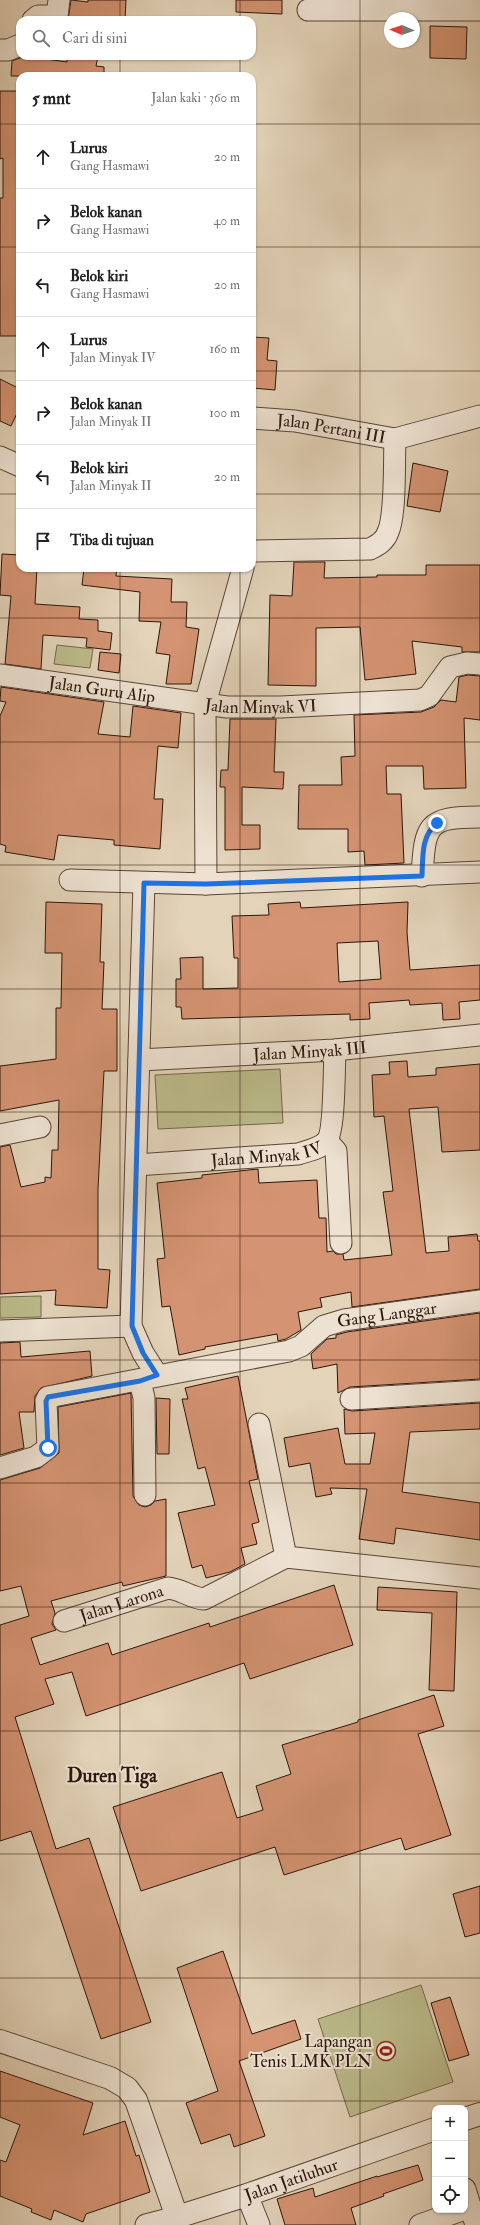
<!DOCTYPE html>
<html lang="id">
<meta charset="utf-8">
<style>
:root{--surface:#fff;--page:#f6f6f6;--text:#222;--muted:#767676;--line:#e0e0e0}
body{margin:0;font-family:"IM FELL Double Pica",serif;background:var(--page);color:var(--text)}
.controls{position:absolute;right:12px;bottom:12px;display:grid;overflow:hidden;border-radius:8px;box-shadow:0 1px 3px #0004}
.controls button{width:36px;height:36px;display:grid;place-items:center;padding:0;border:0;border-bottom:1px solid var(--line);background:var(--surface);color:var(--text);font:20px sans-serif}
.compass{position:absolute;left:384px;top:12px;width:36px;height:36px;border-radius:50%;background:var(--surface);box-shadow:0 1px 3px #0004;rotate:272deg}
.stop{position:absolute;width:12px;height:12px;margin:-9px;border:3px solid #1a73e8;border-radius:50%;background:#fff}
.stop.end{background:#1a73e8;border-color:#fff;box-shadow:0 1px 4px #0008}
.list{margin:0;padding:0;list-style:none}
h2{display:flex;justify-content:space-between;align-items:center;height:52px;margin:0;padding:0 16px;font-size:17px}
h2 small{font-size:13px;font-weight:400;color:var(--muted)}
.list li{display:grid;grid-template-columns:26px 1fr auto;gap:12px;align-items:center;box-sizing:border-box;height:64px;padding:0 16px;border-top:1px solid var(--line)}
.list b{display:block;font-size:15px;white-space:nowrap}
.list p{margin:0;font-size:13px;white-space:nowrap;color:var(--muted)}
.list em{font-size:13px;font-style:normal;color:var(--muted)}
.icon{flex:none;width:22px;height:22px;fill:none;stroke:currentColor;stroke-width:2;stroke-linecap:round;stroke-linejoin:round}
.map{position:relative;flex:none;width:480px;height:2225px;overflow:hidden}
.search{position:absolute;background:var(--surface);box-shadow:0 1px 3px #0004;left:16px;top:16px;width:240px;height:44px;display:flex;align-items:center;gap:10px;box-sizing:border-box;padding:0 14px;border-radius:12px;color:var(--muted);font-size:15px}
.panel{position:absolute;background:var(--surface);box-shadow:0 1px 3px #0004;left:16px;top:72px;width:240px;height:500px;border-radius:12px}
.map>svg:first-child{display:block}
.green{fill:#bbba8a;stroke:#74684a}
.building{fill:#d49372;stroke:#2c150b;fill-rule:evenodd}
.lines{fill:none;stroke-linecap:round;stroke-linejoin:round}
.minor-casing{stroke:#5a4436;stroke-width:23}
.tertiary-casing{stroke:#5a4436;stroke-width:24}
.minor{stroke:#ede2d2;stroke-width:21}
.tertiary{stroke:#ede2d2;stroke-width:22}
.route{stroke:#1a73e8;stroke-width:5}
.grid{fill:none;stroke:#2c150b;stroke-width:1;stroke-opacity:0.55}
.labels{text-anchor:middle;dominant-baseline:central;stroke-width:4;stroke-linejoin:round;paint-order:stroke}
.street-label{font-size:17px;fill:#2c150b;stroke:#ede2d2}
.poi-label{font-size:17px;fill:#2c150b;stroke:#ede2d2;text-anchor:end}
.quarter-label{font-size:19px;font-weight:bold;fill:#2c150b;stroke:#ede2d2}
</style>
<div class="map">
<svg width="480" height="2225" viewBox="0 0 480 2225">
<rect width="100%" height="100%" fill="#e3d3b9"/>
<filter id="stains"><feTurbulence type="fractalNoise" baseFrequency=".005" numOctaves="4"/><feColorMatrix values="0 0 0 0 .2 0 0 0 0 .09 0 0 0 0 .02 0 0 0 .5 -.17"/></filter>
<radialGradient id="worn" r=".72"><stop offset=".6" stop-color="#630" stop-opacity="0"/><stop offset="1" stop-color="#630" stop-opacity=".3"/></radialGradient>
<path class="green" d="M 57,645 L 93,649 L 90,668 L 54,664 Z
M 280,1069 L 283,1123 L 158,1129 L 155,1075 Z
M 41,1296 L 41,1317 L 0,1318 L 0,1297 Z
M 421,1985 L 453,2082 L 350,2117 L 318,2019 Z"/>
<path class="building" d="M 71,0 L 88,2 L 88,0 L 126,0 L 125,20 L 68,20 Z
M 236,0 L 282,0 L 282,14 L 236,12 Z
M 430,26 L 467,27 L 466,59 L 430,58 Z
M 25,56 L 67,62 L 67,56 L 98,56 L 96,66 L 104,67 L 104,76 L 11,76 L 12,61 Z
M 0,91 L 20,91 L 20,336 L 0,336 L 0,198 L 3,198 L 3,158 L 0,159 Z
M 252,337 L 269,338 L 267,360 L 277,361 L 275,390 L 252,388 Z
M 0,379 L 20,389 L 20,407 L 11,426 L 0,421 Z
M 413,463 L 448,471 L 440,512 L 407,506 Z
M 2,554 L 20,555 L 20,568 L 37,568 L 35,604 L 80,607 L 79,619 L 98,620 L 98,631 L 112,633 L 110,650 L 86,647 L 87,638 L 43,635 L 41,669 L 5,664 L 11,596 L 0,595 Z
M 294,562 L 325,562 L 324,578 L 377,577 L 377,575 L 426,575 L 426,565 L 480,565 L 480,652 L 462,652 L 462,647 L 412,641 L 416,674 L 365,680 L 360,627 L 316,628 L 316,686 L 268,685 L 270,595 L 292,596 Z
M 84,568 L 117,568 L 116,576 L 172,579 L 171,602 L 187,602 L 186,627 L 199,629 L 191,684 L 166,684 L 170,655 L 156,653 L 161,622 L 139,621 L 140,592 L 82,585 Z
M 100,652 L 121,654 L 119,673 L 98,670 Z
M 468,675 L 480,676 L 480,720 L 464,718 L 466,788 L 424,789 L 423,766 L 386,766 L 387,794 L 401,794 L 404,863 L 365,865 L 364,851 L 348,852 L 348,829 L 298,829 L 299,785 L 342,785 L 341,757 L 355,756 L 354,715 L 421,712 L 434,707 L 441,700 L 456,702 L 459,677 Z
M 1,687 L 104,702 L 98,734 L 130,737 L 133,706 L 181,713 L 178,748 L 158,746 L 154,799 L 163,799 L 160,849 L 114,845 L 114,840 L 58,835 L 54,860 L 5,852 L 6,846 L 0,844 L 0,716 L 6,702 L 0,701 Z
M 230,719 L 276,719 L 274,772 L 284,772 L 283,789 L 242,787 L 242,825 L 260,825 L 260,849 L 225,850 L 225,787 L 220,787 L 221,770 L 228,770 Z
M 46,902 L 102,904 L 100,962 L 104,962 L 102,1009 L 117,1009 L 117,1071 L 104,1071 L 98,1189 L 98,1269 L 110,1270 L 107,1308 L 55,1305 L 56,1290 L 0,1294 L 0,1147 L 10,1145 L 21,1187 L 45,1182 L 45,1177 L 51,1178 L 52,1150 L 58,1150 L 59,1100 L 0,1111 L 0,1066 L 56,1059 L 56,1008 L 61,1008 L 62,953 L 45,953 Z
M 300,902 L 301,908 L 408,902 L 407,932 L 410,970 L 480,965 L 480,1000 L 459,1002 L 460,1019 L 443,1020 L 442,1003 L 410,1005 L 409,1000 L 369,1003 L 370,1019 L 350,1020 L 350,1014 L 182,1019 L 181,1007 L 176,1007 L 176,979 L 181,979 L 180,958 L 203,957 L 203,989 L 238,988 L 238,958 L 234,958 L 232,916 L 269,915 L 268,904 ZM 378,941 L 381,979 L 339,982 L 337,943 Z
M 407,1061 L 408,1077 L 436,1075 L 436,1068 L 480,1064 L 480,1150 L 442,1152 L 438,1107 L 409,1109 L 426,1253 L 449,1251 L 448,1237 L 477,1234 L 478,1241 L 480,1241 L 480,1289 L 352,1307 L 351,1292 L 320,1298 L 322,1307 L 298,1312 L 301,1330 L 286,1339 L 278,1341 L 277,1334 L 205,1347 L 205,1349 L 179,1355 L 170,1306 L 162,1307 L 157,1259 L 165,1258 L 157,1183 L 202,1178 L 202,1175 L 258,1169 L 259,1183 L 317,1180 L 319,1218 L 326,1218 L 327,1252 L 333,1251 L 336,1254 L 343,1254 L 344,1260 L 392,1255 L 383,1192 L 393,1191 L 384,1116 L 374,1117 L 372,1075 L 390,1074 L 389,1062 Z
M 480,1313 L 480,1379 L 350,1387 L 338,1393 L 337,1364 L 313,1369 L 311,1354 L 327,1339 L 336,1338 L 336,1335 L 347,1332 Z
M 20,1342 L 21,1357 L 90,1351 L 92,1376 L 41,1388 L 35,1396 L 34,1412 L 19,1412 L 24,1448 L 0,1455 L 0,1343 Z
M 238,1376 L 258,1479 L 249,1481 L 259,1522 L 252,1524 L 257,1544 L 241,1548 L 245,1564 L 230,1572 L 206,1578 L 202,1565 L 192,1568 L 178,1513 L 215,1505 L 205,1467 L 198,1469 L 182,1399 L 188,1399 L 185,1388 Z
M 131,1393 L 133,1496 L 139,1505 L 145,1507 L 151,1505 L 155,1501 L 166,1499 L 166,1576 L 123,1586 L 122,1582 L 51,1601 L 55,1613 L 52,1624 L 56,1630 L 31,1638 L 40,1665 L 108,1643 L 112,1655 L 209,1623 L 210,1627 L 334,1585 L 353,1645 L 250,1679 L 244,1663 L 86,1716 L 72,1672 L 45,1679 L 54,1704 L 15,1717 L 56,1849 L 89,1838 L 151,2022 L 101,2039 L 31,1831 L 0,1841 L 0,1625 L 29,1616 L 21,1586 L 0,1591 L 0,1480 L 40,1468 L 59,1453 L 58,1407 Z
M 156,1398 L 170,1399 L 169,1454 L 157,1454 Z
M 480,1403 L 480,1429 L 410,1432 L 402,1492 L 480,1503 L 480,1540 L 396,1528 L 394,1544 L 359,1539 L 367,1489 L 330,1488 L 332,1494 L 316,1497 L 310,1463 L 289,1467 L 284,1438 L 338,1428 L 345,1464 L 370,1464 L 375,1433 L 345,1434 L 344,1409 L 352,1411 Z
M 378,1587 L 457,1592 L 454,1691 L 429,1690 L 432,1613 L 377,1610 Z
M 434,1695 L 444,1726 L 418,1734 L 451,1835 L 405,1850 L 401,1838 L 284,1875 L 275,1847 L 141,1891 L 113,1807 L 222,1772 L 237,1818 L 263,1810 L 256,1786 L 291,1774 L 282,1745 L 358,1722 L 358,1720 Z
M 480,1886 L 480,1933 L 465,1937 L 453,1894 Z
M 223,1951 L 252,2034 L 295,2020 L 301,2039 L 239,2061 L 265,2136 L 234,2147 L 230,2134 L 201,2144 L 186,2103 L 218,2091 L 177,1968 Z
M 450,1997 L 469,2055 L 449,2061 L 431,2003 Z
M 0,2071 L 93,2103 L 83,2135 L 125,2121 L 136,2156 L 139,2155 L 150,2192 L 86,2214 L 83,2222 L 54,2210 L 51,2220 L 31,2212 L 32,2209 L 0,2196 L 0,2160 L 6,2162 L 20,2125 L 0,2117 Z
M 418,2165 L 423,2180 L 383,2194 L 384,2196 L 351,2208 L 356,2225 L 285,2225 L 277,2199 L 313,2188 L 315,2197 L 377,2176 L 377,2177 Z"/>
<g class="lines">
<defs>
<g id="minor">
<path d="M 308,10 L 480,10"/>
<path d="M 33,20 L 38,16 L 57,16 L 59,0"/>
<path d="M 0,50 L 8,50 L 20,45"/>
<path id="s1" d="M 252,418 L 295,421 L 395,439 L 480,416"/>
<path d="M 0,457 L 20,466"/>
<path d="M 252,551 L 370,549 C 378,545 385,541 388,532 C 396,515 394,460 395,439"/>
<path id="s2" d="M 0,675 L 227,707 L 281,707 L 420,700 L 429,696 L 450,667 L 467,663 L 480,664"/>
<path d="M 422,876 C 425,825 426,817 480,817"/>
<path d="M 70,880 L 206,884 L 480,872"/>
<path d="M 144,883 L 131,1326 L 143,1353 L 157,1375"/>
<path d="M 206,884 L 205,704 L 243,568"/>
<path id="s3" d="M 139,1060 L 335,1050 L 480,1035"/>
<path d="M 0,1135 L 40,1127"/>
<path d="M 327,1141 L 336,1151 L 341,1243"/>
<path id="s4" d="M 136,1165 L 298,1154 C 307,1151 319,1149 326,1142 C 335,1133 334,1066 335,1050"/>
<path d="M 0,1331 L 131,1326"/>
<path d="M 140,1381 L 144,1398 L 145,1495"/>
<path d="M 351,1399 L 480,1391"/>
<path d="M 259,1424 L 286,1557"/>
<path id="s5" d="M 0,1468 L 36,1457 L 48,1448 L 46,1401 L 48,1397 L 289,1351 L 301,1346 L 324,1326 L 344,1320 L 480,1301"/>
<path id="s6" d="M 64,1621 L 168,1588 C 181,1589 191,1598 204,1599 L 286,1557 L 480,1578"/>
<path d="M 465,2189 L 476,2225"/>
<path d="M 247,2195 L 259,2225"/>
<path d="M 146,2225 L 177,2217"/>
<path d="M 420,2225 L 462,2210"/>
</g>
<g id="tertiary">
<path id="s7" d="M 0,2041 L 110,2078 L 127,2088 L 136,2100 L 177,2217 L 247,2195 L 435,2129"/>
<path d="M 465,2119 L 480,2114"/>
</g>
</defs>
<use href="#minor" class="minor-casing"/>
<use href="#tertiary" class="tertiary-casing"/>
<use href="#minor" class="minor"/>
<use href="#tertiary" class="tertiary"/>
</g>
<g class="lines">
<path class="route" d="M 48,1448 L 46,1401 L 48,1397 L 140,1381 L 157,1375 L 143,1353 L 132,1326 L 144,883 L 206,884 L 422,876 C 423,856 421,836 437,823"/>
</g>
<path class="grid" d="M 120,0 L 120,20M 240,0 L 240,20M 360,0 L 360,2225M 120,56 L 120,76M 240,56 L 240,76M 0,124 L 20,124M 252,124 L 480,124M 0,247 L 20,247M 252,247 L 480,247M 0,371 L 20,371M 252,371 L 480,371M 0,494 L 20,494M 252,494 L 480,494M 120,568 L 120,2225M 240,568 L 240,2225M 0,618 L 480,618M 0,742 L 480,742M 0,865 L 480,865M 0,989 L 480,989M 0,1112 L 480,1112M 0,1236 L 480,1236M 0,1360 L 480,1360M 0,1483 L 480,1483M 0,1607 L 480,1607M 0,1731 L 480,1731M 0,1854 L 480,1854M 0,1978 L 480,1978M 0,2101 L 480,2101"/>
<defs>
<symbol id="stadium-ring" viewBox="-11 -11 22 22"><circle r="9.5" fill="#ede2d2" stroke="#8f2418" stroke-width="1.5"/><path d="M0-5a6.5 5 0 1 0 0 10a6.5 5 0 1 0 0-10ZM-3.5-1.8h7v3.6h-7Z" fill="#8f2418"/></symbol>
</defs>
<g fill-rule="evenodd">
<use href="#stadium-ring" x="375" y="2040" width="22" height="22"/>
</g>
<g class="labels">
<g class="street-label">
<text stroke="none"><textPath href="#s1" startOffset="80">Jalan Pertani III</textPath></text>
<text stroke="none"><textPath href="#s2" startOffset="103">Jalan Guru Alip</textPath></text>
<text stroke="none"><textPath href="#s2" startOffset="263">Jalan Minyak VI</textPath></text>
<text stroke="none"><textPath href="#s3" startOffset="171">Jalan Minyak III</textPath></text>
<text stroke="none"><textPath href="#s4" startOffset="131">Jalan Minyak IV</textPath></text>
<text stroke="none"><textPath href="#s5" startOffset="457">Gang Langgar</textPath></text>
<text stroke="none"><textPath href="#s6" startOffset="60">Jalan Larona</textPath></text>
<text stroke="none"><textPath href="#s7" startOffset="395">Jalan Jatiluhur</textPath></text>
</g>
<g class="poi-label">
<text x="372" y="2041">Lapangan<tspan x="372" dy="20">Tenis LMK PLN</tspan></text>
</g>
<g class="quarter-label">
<text x="112" y="1776">Duren Tiga</text>
</g>
</g>
<rect width="100%" height="100%" filter="url(#stains)"/>
<rect width="100%" height="100%" fill="url(#worn)"/>
</svg>
<div class="controls">
<button>+</button>
<button>−</button>
<button><svg class="icon" aria-label="locate" viewBox="0 0 24 24"><circle cx="12" cy="12" r="6"/><path d="M12 2v4M12 18v4M2 12h4M18 12h4"/></svg></button>
</div>
<svg class="compass" viewBox="-18 -18 36 36"><path d="M0-13l5 13h-10z" fill="#e53935"/><path d="M0 13l5-13h-10z" fill="#767676"/></svg>
<div class="stop" style="left:48px;top:1448px"></div>
<div class="stop end" style="left:437px;top:823px"></div>
<div class="search"><svg class="icon" aria-label="search" viewBox="0 0 24 24"><circle cx="10" cy="10" r="6"/><path d="M15 15l6 6"/></svg>Cari di sini</div>
<section class="panel">
<h2>5 mnt<small>Jalan kaki · 360 m</small></h2>
<ul class="list">
<li><svg class="icon" aria-label="ahead" viewBox="0 0 24 24"><path d="M12 20V5M6 11l6-6 6 6"/></svg><div><b>Lurus</b><p>Gang Hasmawi</p></div><em>20 m</em></li>
<li><svg class="icon" aria-label="right" viewBox="0 0 24 24"><path d="M7 20v-9h11M14 6l5 5-5 5"/></svg><div><b>Belok kanan</b><p>Gang Hasmawi</p></div><em>40 m</em></li>
<li><svg class="icon" aria-label="left" viewBox="0 0 24 24"><path d="M17 20v-9H6M10 6l-5 5 5 5"/></svg><div><b>Belok kiri</b><p>Gang Hasmawi</p></div><em>20 m</em></li>
<li><svg class="icon" aria-label="ahead" viewBox="0 0 24 24"><path d="M12 20V5M6 11l6-6 6 6"/></svg><div><b>Lurus</b><p>Jalan Minyak IV</p></div><em>160 m</em></li>
<li><svg class="icon" aria-label="right" viewBox="0 0 24 24"><path d="M7 20v-9h11M14 6l5 5-5 5"/></svg><div><b>Belok kanan</b><p>Jalan Minyak II</p></div><em>100 m</em></li>
<li><svg class="icon" aria-label="left" viewBox="0 0 24 24"><path d="M17 20v-9H6M10 6l-5 5 5 5"/></svg><div><b>Belok kiri</b><p>Jalan Minyak II</p></div><em>20 m</em></li>
<li><svg class="icon" aria-label="arrive" viewBox="0 0 24 24"><path d="M6 21V4h12l-3 4 3 4H6"/></svg><div><b>Tiba di tujuan</b></div></li>
</ul>
</section>
</div>
